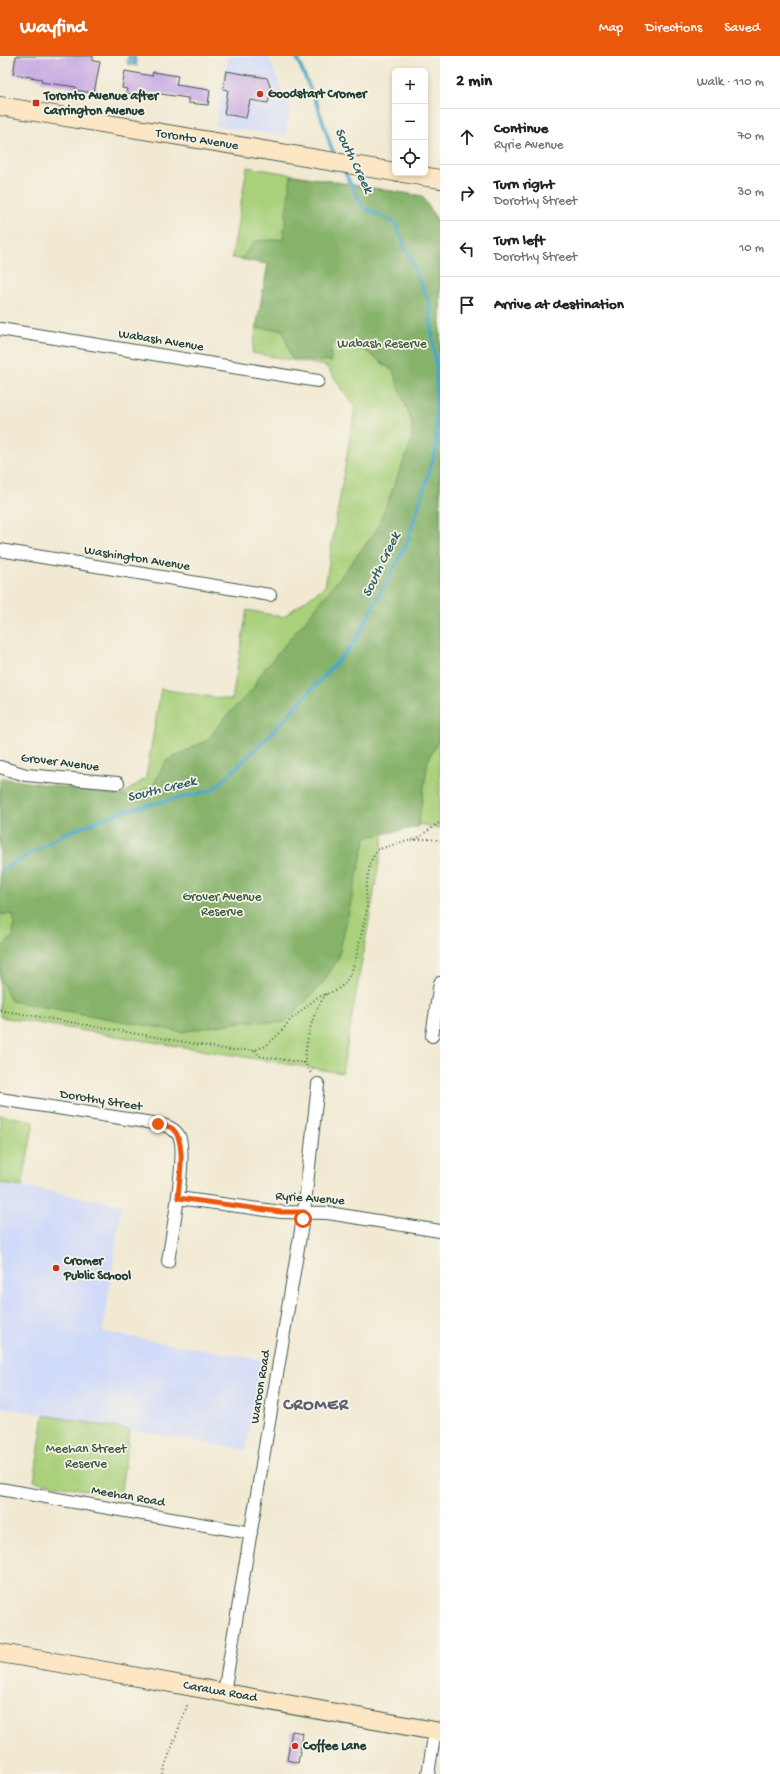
<!DOCTYPE html>
<meta charset="utf-8">
<style>
:root{--surface:#fff;--page:#f2f2f2;--text:#222;--muted:#767676;--line:#e0e0e0;--accent:#ea580c}
body{margin:0;font-family:"Gochi Hand",sans-serif;background:var(--page);color:var(--text)}
.controls{position:absolute;right:12px;top:12px;display:grid;overflow:hidden;border-radius:6px;box-shadow:0 2px 6px #0003}
.controls button{width:36px;height:36px;display:grid;place-items:center;padding:0;border:0;border-bottom:1px solid var(--line);background:var(--surface);color:var(--text);font:20px sans-serif}
.stop{position:absolute;width:12px;height:12px;margin:-9px;border:3px solid #ea580c;border-radius:50%;background:#fff}
.stop.end{background:#ea580c;border-color:#fff;box-shadow:0 1px 4px #0008}
.list{margin:0;padding:0;list-style:none}
h2{display:flex;justify-content:space-between;align-items:center;height:52px;margin:0;padding:0 16px;font-size:17px}
h2 small{font-size:13px;font-weight:400;color:var(--muted)}
.list li{display:grid;grid-template-columns:26px 1fr auto;gap:12px;align-items:center;box-sizing:border-box;height:56px;padding:0 16px;border-top:1px solid var(--line)}
.list b{display:block;font-size:15px;white-space:nowrap}
.list p{margin:0;font-size:13px;white-space:nowrap;color:var(--muted)}
.list em{font-size:13px;font-style:normal;color:var(--muted)}
.icon{flex:none;width:22px;height:22px;fill:none;stroke:currentColor;stroke-width:2;stroke-linecap:round;stroke-linejoin:round}
.map{position:relative;flex:none;width:440px;height:1718px;overflow:hidden}
header{display:flex;align-items:center;gap:24px;box-sizing:border-box;height:56px;padding:0 20px;background:var(--accent);color:#fff}
header strong{font-size:19px}
nav{display:flex;gap:22px;margin-inline-start:auto;font-size:14px}
main{display:flex}
aside{flex:1;background:var(--surface)}
.map>svg:first-child{display:block}
.built{fill:#d0daf9}
.green{fill:#a9d07a;stroke:#648657}
.forest{fill:#86b26a;stroke:#52784f}
.water{fill:#49a7c8;stroke:#34727e}
.lines{fill:none;stroke-linecap:round;stroke-linejoin:round}
.stream{stroke:#49a7c8;stroke-width:3.5}
.building{fill:#c5a6e2}
.street-casing{stroke:#3e574c;stroke-width:14}
.secondary-casing{stroke:#3e574c;stroke-width:20}
.path{stroke:#3e574c;stroke-width:2;stroke-dasharray:1 3;stroke-linecap:butt}
.street{stroke:#fff;stroke-width:12}
.secondary{stroke:#fce6c4;stroke-width:18}
.route{stroke:#ea580c;stroke-width:5}
.poi-dot{fill:#c8321e;stroke:#f7f3e8;stroke-width:1.5}
.labels{text-anchor:middle;dominant-baseline:central;stroke-width:3.5;stroke-linejoin:round;paint-order:stroke}
.poi-label{font-size:13px;font-weight:bold;fill:#1f3d34;stroke:#f7f3e8;text-anchor:start}
.street-label{font-size:13px;fill:#1f3d34;stroke:#f7f3e8}
.park-label{font-size:13px;fill:#3b5a42;stroke:#f7f3e8}
.water-label{font-size:14px;font-style:italic;fill:#2c5d60;stroke:#f7f3e8}
.district-label{font-size:17px;font-weight:bold;letter-spacing:1px;fill:#596271;stroke:#f7f3e8}
</style>
<header>
<strong>Wayfind</strong>
<nav><a>Map</a><a>Directions</a><a>Saved</a></nav>
</header>
<main>
<div class="map">
<svg width="440" height="1718" viewBox="0 0 440 1718">
<rect width="100%" height="100%" fill="#f7f3e8"/>
<filter id="ink" filterUnits="userSpaceOnUse"><feTurbulence type="fractalNoise" baseFrequency=".025" numOctaves="2"/><feDisplacementMap in="SourceGraphic" scale="8" xChannelSelector="R" yChannelSelector="G"/><feConvolveMatrix kernelMatrix="1 2 1 2 8 2 1 2 1" color-interpolation-filters="sRGB"/></filter>
<filter id="wash" filterUnits="userSpaceOnUse"><feTurbulence type="fractalNoise" baseFrequency=".012" numOctaves="4" result="noise"/><feDisplacementMap in="SourceGraphic" scale="16" xChannelSelector="R" yChannelSelector="G"/><feGaussianBlur stdDeviation="0.9" result="paint"/><feColorMatrix in="noise" values="0 0 0 0 0 0 0 0 0 0 0 0 0 0 0 0 0 1.4 0 .05"/><feComposite in="paint" operator="in"/></filter>
<g filter="url(#wash)">
<rect width="100%" height="100%" fill="#f1e9d2"/>
<path class="built" d="M 228,0 L 268,0 L 290,53 L 286,80 L 216,70 Z
M 0,1127 L 122,1148 L 103,1276 L 261,1304 L 246,1394 L 0,1351 Z"/>
<path class="green" d="M 247,111 L 422,140 L 440,169 L 440,772 L 386,762 L 382,791 L 342,1017 L 0,961 L 0,735 L 104,752 L 146,722 L 161,633 L 232,644 L 247,554 L 283,561 L 325,530 L 355,351 L 326,310 L 252,297 L 268,208 L 232,202 Z
M 0,1059 L 34,1065 L 22,1131 L 0,1127 Z
M 44,1359 L 130,1374 L 120,1440 L 34,1425 Z"/>
<path class="forest" d="M 291,119 L 422,140 L 440,169 L 440,681 L 428,705 L 418,771 L 366,781 L 338,903 L 323,927 L 284,967 L 246,965 L 182,976 L 11,945 L 0,923 L 0,893 L 13,880 L 14,859 L 0,858 L 0,722 L 130,741 L 153,729 L 166,705 L 207,684 L 231,655 L 253,633 L 258,621 L 315,553 L 376,475 L 411,387 L 412,367 L 393,315 L 357,289 L 331,288 L 331,306 L 291,302 L 283,274 L 256,272 L 268,208 L 241,203 L 255,185 L 283,183 Z"/>
<path class="water" d="M 128,0 L 135,0 L 137,10 L 127,8 Z"/>
<g class="lines">
<path class="stream" d="M 296,0 L 318,51 L 331,91 L 336,101
M 0,815 L 64,778 L 123,755 L 213,734 L 270,679 L 354,587 L 407,487 L 436,393 L 436,311 L 429,246 L 395,167 L 363,151 L 343,113"/>
</g>
<g id="blocks">
<path class="building" d="M 16,0 L 93,0 L 93,5 L 100,6 L 94,37 L 75,34 L 76,31 L 41,26 L 42,23 L 13,18 Z
M 125,15 L 152,20 L 153,16 L 178,20 L 176,29 L 210,34 L 208,49 L 188,47 L 188,42 L 147,36 L 146,42 L 134,40 L 134,38 L 126,37 L 127,33 L 122,32 Z
M 226,15 L 267,22 L 271,33 L 268,47 L 250,44 L 246,62 L 224,58 L 228,34 L 223,33 Z
M 292,1675 L 303,1677 L 298,1707 L 287,1704 Z"/>
</g>
</g>
<g filter="url(#ink)">
<use href="#blocks" fill-opacity="0" stroke="#3e574c" stroke-width="1"/>
<g class="lines">
<defs>
<path id="street" d="M 0,273 L 318,325
M 0,494 L 270,539
M 0,711 L 26,719 L 118,727
M 432,980 L 440,927
M 0,1043 L 159,1068 C 167,1070 174,1072 179,1080 C 188,1097 171,1183 168,1206
M 178,1142 L 281,1156 L 328,1157 L 440,1175
M 0,1433 L 251,1477
M 224,1637 L 304,1156 L 318,1028
M 428,1718 L 435,1675"/>
<path id="secondary" d="M 0,50 L 395,116
M 403,117 L 440,123
M 0,1597 L 72,1609 L 440,1676"/>
</defs>
<use href="#street" class="street-casing"/>
<use href="#secondary" class="secondary-casing"/>
<path class="path" d="M 415,784 L 440,766
M 0,954 L 230,994 L 255,994 L 266,990 L 281,976 L 290,964 L 300,956 L 318,941 L 337,934 L 345,927 L 351,917 L 356,902 L 367,854 L 366,834 L 370,807 L 377,794 C 393,788 424,779 440,785
M 255,994 L 259,1000 L 305,1007 L 312,1019
M 305,1007 C 306,983 312,956 327,937
M 162,1718 L 188,1647"/>
<use href="#street" class="street"/>
<use href="#secondary" class="secondary"/>
</g>
</g>
<g class="lines" filter="url(#ink)">
<path class="route" d="M 158,1068 C 163,1069 170,1070 173,1073 C 187,1087 179,1124 178,1142 L 281,1156 L 304,1156 L 303,1163"/>
</g>
<g class="poi-dot">
<circle cx="260" cy="38" r="4"/>
<rect x="32" y="43" width="8" height="8" rx="2"/>
<circle cx="56" cy="1212" r="4"/>
<circle cx="295" cy="1690" r="4"/>
</g>
<g class="labels">
<g class="poi-label">
<text x="268" y="38">Goodstart Cromer</text>
<text x="44" y="40">Toronto Avenue after<tspan x="44" dy="15">Carrington Avenue</tspan></text>
<text x="64" y="1205">Cromer<tspan x="64" dy="15">Public School</tspan></text>
<text x="303" y="1690">Coffee Lane</text>
</g>
<g class="street-label">
<text transform="translate(197 84) rotate(9)">Toronto Avenue</text>
<text transform="translate(161 285) rotate(9)">Wabash Avenue</text>
<text transform="translate(137 503) rotate(9)">Washington Avenue</text>
<text transform="translate(60 707) rotate(7)">Grover Avenue</text>
<text transform="translate(101 1045) rotate(9)">Dorothy Street</text>
<text transform="translate(310 1143) rotate(4)">Ryrie Avenue</text>
<text transform="translate(261 1331) rotate(-81)">Waroon Road</text>
<text transform="translate(128 1441) rotate(10)">Meehan Road</text>
<text transform="translate(220 1636) rotate(10)">Carawa Road</text>
</g>
<g class="park-label">
<text x="382" y="288">Wabash Reserve</text>
<text x="222" y="841">Grover Avenue<tspan x="222" dy="15">Reserve</tspan></text>
<text x="86" y="1393">Meehan Street<tspan x="86" dy="15">Reserve</tspan></text>
</g>
<g class="water-label">
<text transform="translate(353 105) rotate(64)">South Creek</text>
<text transform="translate(382 509) rotate(-64)">South Creek</text>
<text transform="translate(162 734) rotate(-14)">South Creek</text>
</g>
<g class="district-label">
<text x="316" y="1350">CROMER</text>
</g>
</g>
</svg>
<div class="controls">
<button>+</button>
<button>−</button>
<button><svg class="icon" aria-label="locate" viewBox="0 0 24 24"><circle cx="12" cy="12" r="6"/><path d="M12 2v4M12 18v4M2 12h4M18 12h4"/></svg></button>
</div>
<div class="stop" style="left:303px;top:1163px"></div>
<div class="stop end" style="left:158px;top:1068px"></div>
</div>
<aside>
<h2>2 min<small>Walk · 110 m</small></h2>
<ul class="list">
<li><svg class="icon" aria-label="ahead" viewBox="0 0 24 24"><path d="M12 20V5M6 11l6-6 6 6"/></svg><div><b>Continue</b><p>Ryrie Avenue</p></div><em>70 m</em></li>
<li><svg class="icon" aria-label="right" viewBox="0 0 24 24"><path d="M7 20v-9h11M14 6l5 5-5 5"/></svg><div><b>Turn right</b><p>Dorothy Street</p></div><em>30 m</em></li>
<li><svg class="icon" aria-label="left" viewBox="0 0 24 24"><path d="M17 20v-9H6M10 6l-5 5 5 5"/></svg><div><b>Turn left</b><p>Dorothy Street</p></div><em>10 m</em></li>
<li><svg class="icon" aria-label="arrive" viewBox="0 0 24 24"><path d="M6 21V4h12l-3 4 3 4H6"/></svg><div><b>Arrive at destination</b></div></li>
</ul>
</aside>
</main>
